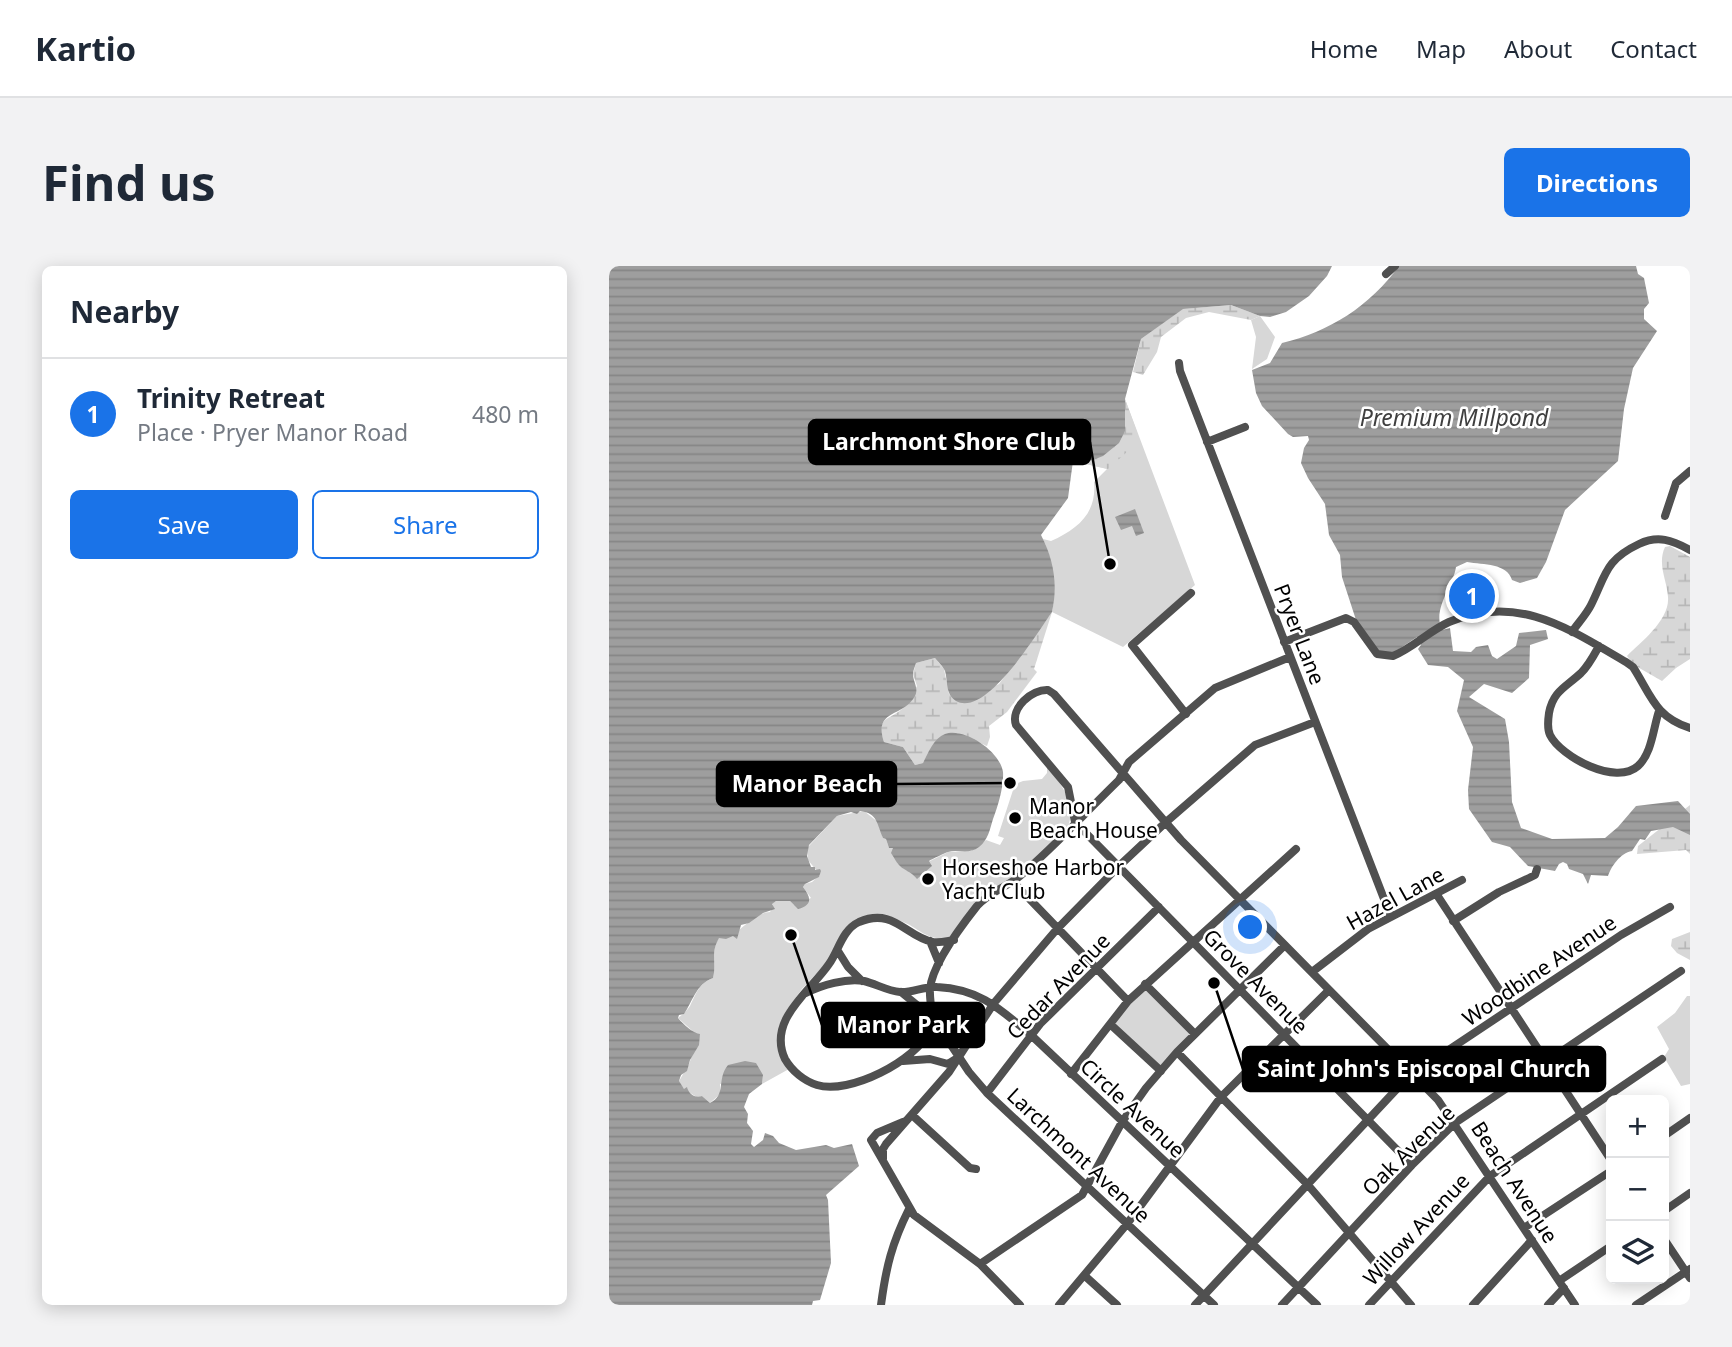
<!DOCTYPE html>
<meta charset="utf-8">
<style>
:root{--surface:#fff;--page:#f2f2f3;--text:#1f2937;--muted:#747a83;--line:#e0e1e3;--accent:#1a73e8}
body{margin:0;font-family:"Noto Sans",sans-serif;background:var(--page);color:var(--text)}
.controls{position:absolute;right:21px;bottom:21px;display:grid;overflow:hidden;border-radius:10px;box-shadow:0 4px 18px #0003}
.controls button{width:63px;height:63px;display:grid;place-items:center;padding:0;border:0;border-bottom:2px solid var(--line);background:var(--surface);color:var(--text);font:35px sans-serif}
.you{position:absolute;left:642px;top:662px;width:24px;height:24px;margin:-18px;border:5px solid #fff;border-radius:50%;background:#1a73e8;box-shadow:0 0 0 10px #1a73e833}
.badge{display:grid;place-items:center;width:46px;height:46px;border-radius:50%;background:var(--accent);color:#fff;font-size:23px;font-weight:700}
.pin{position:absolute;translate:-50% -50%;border:4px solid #fff;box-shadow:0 2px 7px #0006}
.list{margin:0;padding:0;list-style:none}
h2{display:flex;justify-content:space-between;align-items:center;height:91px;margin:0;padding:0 28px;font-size:30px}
h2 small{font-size:23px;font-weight:400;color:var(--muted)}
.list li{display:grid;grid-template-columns:46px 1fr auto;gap:21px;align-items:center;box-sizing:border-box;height:112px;padding:0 28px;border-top:2px solid var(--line)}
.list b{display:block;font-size:26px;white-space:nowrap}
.list p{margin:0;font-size:23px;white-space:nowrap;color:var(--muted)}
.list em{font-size:23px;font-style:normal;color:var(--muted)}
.actions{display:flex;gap:14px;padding:21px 28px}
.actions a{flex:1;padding:16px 0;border:2px solid var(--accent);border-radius:10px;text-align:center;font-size:24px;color:var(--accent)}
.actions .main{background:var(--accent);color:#fff}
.icon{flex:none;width:38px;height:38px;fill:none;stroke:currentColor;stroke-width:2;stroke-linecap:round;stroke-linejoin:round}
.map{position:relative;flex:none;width:1081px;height:1039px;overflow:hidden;border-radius:10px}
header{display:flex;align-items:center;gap:42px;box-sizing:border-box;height:98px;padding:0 35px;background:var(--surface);border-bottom:2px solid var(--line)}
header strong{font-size:33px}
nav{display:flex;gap:38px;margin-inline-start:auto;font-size:24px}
.intro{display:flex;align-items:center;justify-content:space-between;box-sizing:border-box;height:168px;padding:0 42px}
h1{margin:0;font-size:49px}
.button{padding:18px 32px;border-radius:10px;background:var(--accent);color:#fff;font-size:24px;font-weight:700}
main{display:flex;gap:42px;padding:0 42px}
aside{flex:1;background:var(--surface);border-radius:10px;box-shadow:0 4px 18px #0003}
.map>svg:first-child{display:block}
.green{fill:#d7d7d7}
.wetland{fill:url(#wetland-marsh)}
.water{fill:url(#water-rules)}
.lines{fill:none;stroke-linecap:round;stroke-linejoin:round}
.minor{stroke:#505050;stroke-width:8}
.poi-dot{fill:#000;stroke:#fff;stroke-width:2.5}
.labels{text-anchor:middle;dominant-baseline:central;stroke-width:5;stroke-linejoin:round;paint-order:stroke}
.street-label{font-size:21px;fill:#000;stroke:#fff}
.poi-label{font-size:21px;fill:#000;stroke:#fff;text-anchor:start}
.water-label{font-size:23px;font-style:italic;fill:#3f3f3f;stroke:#fff}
.leader{fill:none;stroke:#000;stroke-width:2.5}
.callout-dot{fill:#000;stroke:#fff;stroke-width:2.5}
.callout{fill:#000;stroke:#000;stroke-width:2.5}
.callout-label{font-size:23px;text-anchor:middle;font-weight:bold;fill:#fff}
</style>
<header>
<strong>Kartio</strong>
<nav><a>Home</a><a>Map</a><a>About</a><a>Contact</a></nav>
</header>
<div class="intro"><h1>Find us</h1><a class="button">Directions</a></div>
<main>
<aside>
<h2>Nearby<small></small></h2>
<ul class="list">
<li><span class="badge">1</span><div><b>Trinity Retreat</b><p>Place · Pryer Manor Road</p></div><em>480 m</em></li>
</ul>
<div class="actions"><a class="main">Save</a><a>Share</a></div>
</aside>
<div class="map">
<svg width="1081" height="1039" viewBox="0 0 1081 1039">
<defs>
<pattern id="wetland-marsh" width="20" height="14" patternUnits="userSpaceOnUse" patternTransform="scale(1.75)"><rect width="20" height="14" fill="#d7d7d7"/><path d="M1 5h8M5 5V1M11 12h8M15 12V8" fill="none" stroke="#b7b7b7"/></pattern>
<pattern id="water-rules" width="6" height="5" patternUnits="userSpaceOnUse" patternTransform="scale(1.75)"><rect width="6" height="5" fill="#9e9e9e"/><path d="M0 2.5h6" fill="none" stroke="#868686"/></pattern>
</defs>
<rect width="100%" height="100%" fill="#fff"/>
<path class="green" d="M 651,50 L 666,71 L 658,93 L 643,103 L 647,71 L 642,54 Z
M 516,133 L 586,319 L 514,381 L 443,346 C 448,323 444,294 434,273 L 442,275 C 469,263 488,247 485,216 L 498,203 L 464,195 Z
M 438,501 C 452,517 468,538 459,560 L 409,609 L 384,623 L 340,672 C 314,676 306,656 286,654 C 273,653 258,656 245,657 L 220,694 L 193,723 L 177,745 L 172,757 L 180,803 L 153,818 L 154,809 L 111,818 L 111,828 L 101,837 L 93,830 L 89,832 L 72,821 L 70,815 L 80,798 L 91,768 L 87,768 L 69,752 C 73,749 78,745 81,740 C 87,728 90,717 104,712 C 108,695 101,688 110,671 C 128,675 140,647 161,646 L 164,641 L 163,637 L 167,635 L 181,635 L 185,639 L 202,632 L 194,621 L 196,618 L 203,616 L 211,609 L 199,594 L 198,582 L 228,550 L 255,545 L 269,556 L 274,572 L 277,573 L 280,582 L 284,582 C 285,595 290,602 301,605 L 339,586 L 362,585 L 377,574 L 391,579 L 395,572 L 389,570 L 406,518 L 414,515 L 433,513 L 438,507 Z
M 537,720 L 584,769 L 551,803 L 503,758 Z
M 1078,730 L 1081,730 L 1081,818 L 1072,820 L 1055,791 L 1060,783 L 1048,761 L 1066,747 Z"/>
<path class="wetland" d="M 622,39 L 651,50 L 642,54 L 600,46 L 577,52 L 552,71 L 548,86 L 534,109 L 524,106 L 532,73 L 573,43 Z
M 516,133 L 528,166 L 529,176 L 499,203 L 464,195 L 484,194 L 516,165 Z
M 1061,280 L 1081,291 L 1081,393 L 1067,402 L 1053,415 L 1025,399 L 1018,390 C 1032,376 1061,354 1059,331 C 1058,314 1048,298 1056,281 Z
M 443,346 L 425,403 L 428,406 L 398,446 L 380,460 L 381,471 L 378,480 L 348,467 L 319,487 L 314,497 L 306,499 L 294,481 L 275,476 C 266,450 281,455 295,441 C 301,436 304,426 308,420 L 304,408 L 307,397 L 326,392 L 335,403 L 340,428 L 351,436 L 390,418 Z
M 1081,539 L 1081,588 L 1077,584 L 1028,588 L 1029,580 Z
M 1081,666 L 1081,694 L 1068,687 L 1062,680 L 1063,673 Z"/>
<path class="water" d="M 0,0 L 723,0 L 718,10 L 700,30 L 677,46 L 661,51 L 651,50 L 622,39 L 574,43 L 532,73 L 516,133 L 516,165 L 510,177 L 494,190 L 484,194 L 464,195 L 459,232 L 432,269 C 445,294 449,319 443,346 C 428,367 377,452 347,435 C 336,428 339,415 336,405 C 334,400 329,396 326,392 L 307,397 C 306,401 304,404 304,408 C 304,416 310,422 306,430 C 294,452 264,443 275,476 L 294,481 L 306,499 L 314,497 C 319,487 325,472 336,468 C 355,461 391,485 394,506 C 395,520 389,540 384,553 C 381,563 379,574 370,581 C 360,589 349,583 339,586 C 336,587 323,593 320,595 L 323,600 L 308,613 C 303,607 301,607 295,603 C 289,600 286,593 282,587 L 284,582 L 280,582 L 277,573 L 274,572 C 268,559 269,547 251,545 L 248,548 L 242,546 L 228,550 L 200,579 L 198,590 L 202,601 L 206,601 L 206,604 L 211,603 L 212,605 L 210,611 L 196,618 L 194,621 C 202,631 204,639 189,643 L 181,635 L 167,635 L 163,638 L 166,643 L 154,647 L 140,657 L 132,659 L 128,673 L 124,670 L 117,673 L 110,672 C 101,688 108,695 104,712 C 87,718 84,735 75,748 L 70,749 L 69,752 C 74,758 85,768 91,768 L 90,779 L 81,794 L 78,805 L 72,809 L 70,815 L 75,823 L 78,821 C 79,827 86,833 93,830 L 101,837 C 118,828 107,814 119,799 L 136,795 L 147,797 L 154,809 L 153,818 L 140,828 L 135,841 L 139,848 L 138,857 L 144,865 L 142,878 L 145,881 L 154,874 L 156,867 L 164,870 L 170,877 L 187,884 L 217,879 L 225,882 L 243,878 L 250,900 L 217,929 L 219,934 L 222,997 L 211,1034 L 204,1035 L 203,1039 L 0,1039 Z
M 790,0 L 1027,0 L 1029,8 L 1035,12 L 1040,37 L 1035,43 L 1035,53 L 1048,65 L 1024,102 L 1015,143 L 1009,195 L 956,244 L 937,296 L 928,312 L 911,317 L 903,314 C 898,297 875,299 858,296 L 847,301 C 844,321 823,343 833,364 L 841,362 L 844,385 L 862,386 L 867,381 L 879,379 L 883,390 L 888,393 L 907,380 L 910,367 L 937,364 L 939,373 L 921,379 L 920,412 L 903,427 L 875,418 L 860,431 L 896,453 L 900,476 L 903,536 L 912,562 L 943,573 L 996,572 L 1009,561 L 1027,540 L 1069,535 L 1081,548 L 1081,569 L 1064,561 L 1042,565 L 1036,574 L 1031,573 L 1023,585 C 1011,587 1002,601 999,610 L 982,609 L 979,618 L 974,608 L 960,603 L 958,598 L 954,596 L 950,598 L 946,605 L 919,600 L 901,581 L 883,576 L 860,543 L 859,524 L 864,481 L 848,445 L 855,414 L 839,401 L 819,399 L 809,383 L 812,379 L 808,371 L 784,387 L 768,385 L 747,354 L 733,311 L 731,289 L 720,269 L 716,238 L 699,212 L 692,197 L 695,182 L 700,174 L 699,170 L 684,171 L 679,168 L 653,140 L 647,127 L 643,104 L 661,97 L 673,77 C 720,66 761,40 790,0 Z
M 526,243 L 535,267 L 527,270 L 523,260 L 512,264 L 506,251 Z"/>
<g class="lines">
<path class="minor" d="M 777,8 L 786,0
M 570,97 L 571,105 L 782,651
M 598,176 L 636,161
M 1056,250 L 1067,217 L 1081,205
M 963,366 C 969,357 977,349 982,339 C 997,309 996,294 1030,278 C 1049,269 1063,274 1081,284
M 675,376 L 737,352 L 745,356 L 768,388 L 784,390 C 804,382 820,365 840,356 C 909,327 960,363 1017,396 L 1024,401 C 1042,429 1046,451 1081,462
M 990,380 C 985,389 980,399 972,407 C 957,421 944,425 940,447 C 939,454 938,463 941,469 C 952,491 1007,520 1029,500 C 1043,487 1044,463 1050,445
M 577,448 L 523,379 L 582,327
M 466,556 L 459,521 L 407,459 C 401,442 423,423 439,424 L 445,428 L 572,574 L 829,834 L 966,1039
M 466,556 L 803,899
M 404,616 L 519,735
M 828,629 L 1002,894
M 844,655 L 890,626 L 920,612 L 926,609 L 928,603
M 345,674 C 338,675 331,677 324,676 C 297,671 285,641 250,656 C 233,664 230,684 220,698 C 201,726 158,754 176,793 C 183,805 195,815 208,819 C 240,829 307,795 321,764 C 326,751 320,737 321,723 C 323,698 353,659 368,640 C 380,626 398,621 411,610 C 446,580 477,546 510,514 L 520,496 L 606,422 L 681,391
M 321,675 L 330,697
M 229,685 L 239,701 L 253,715
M 703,706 L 759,663 L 853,614
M 536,718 L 586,768
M 292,726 L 324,752 L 360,806 L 378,827 L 605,1039
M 197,727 C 213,719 237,712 255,715 C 267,718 279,725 291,726 C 303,727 315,720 328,721 C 371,723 391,743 422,769 L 708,1039
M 501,758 L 552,805
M 568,786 L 699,919 L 802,1039
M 294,795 L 321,793 L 339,798 L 347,793
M 462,808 L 519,735 L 687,583
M 378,827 L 431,758 L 550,641
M 303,849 L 361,902 L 367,903
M 294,856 L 268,867 L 262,874 L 305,949 L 371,998 L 411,1039
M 1055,870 L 1081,852
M 274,893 L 274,883 L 277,878 L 340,806 L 385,737 L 448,663 L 509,601 L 556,557 L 646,479 L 706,456
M 1055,945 L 1081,927
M 915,962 L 1002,905
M 1055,973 L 1081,1012
M 371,998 L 473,929 L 513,856 L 537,822 L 568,786 L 676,679
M 476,1010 L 508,1039
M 950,1015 L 1002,980
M 272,1039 C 277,1001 283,977 300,943
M 450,1039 L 518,958 L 612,831 L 720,724
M 586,1039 L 799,811 L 1012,669 L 1061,641
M 673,1039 L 803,899 L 846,857 L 1072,705
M 760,1039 L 881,910 L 1053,793
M 864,1039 L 923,974
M 939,1039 L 955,1022
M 1027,1039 L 1081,1003"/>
</g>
<g class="poi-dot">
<circle cx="406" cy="552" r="7"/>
<circle cx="319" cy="613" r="7"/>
</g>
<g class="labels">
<g class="street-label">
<text transform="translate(691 368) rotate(69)">Pryer Lane</text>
<text transform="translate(786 632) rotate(-29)">Hazel Lane</text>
<text transform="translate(930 704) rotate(-34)">Woodbine Avenue</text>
<text transform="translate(647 715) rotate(45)">Grove Avenue</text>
<text transform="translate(449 720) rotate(-46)">Cedar Avenue</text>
<text transform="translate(524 842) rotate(43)">Circle Avenue</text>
<text transform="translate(799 884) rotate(-44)">Oak Avenue</text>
<text transform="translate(470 889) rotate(43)">Larchmont Avenue</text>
<text transform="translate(906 916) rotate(57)">Beach Avenue</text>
<text transform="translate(807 963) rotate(-47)">Willow Avenue</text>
</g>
<g class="poi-label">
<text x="420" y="540">Manor<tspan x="420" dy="24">Beach House</tspan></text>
<text x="333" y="601">Horseshoe Harbor<tspan x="333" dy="24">Yacht Club</tspan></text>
</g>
<g class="water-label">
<text x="845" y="151">Premium Millpond</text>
</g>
</g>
<path class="leader" d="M501 298L481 176M401 517L287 518M182 669L213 759M605 717L634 803"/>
<g class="callout-dot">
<circle cx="501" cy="298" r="7"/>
<circle cx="401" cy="517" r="7"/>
<circle cx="182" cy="669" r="7"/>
<circle cx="605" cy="717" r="7"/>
</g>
<g class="callout">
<rect x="200" y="154" width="281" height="44" rx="7"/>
<rect x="108" y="496" width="179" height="44" rx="7"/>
<rect x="213" y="737" width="162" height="44" rx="7"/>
<rect x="634" y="781" width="362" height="44" rx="7"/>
</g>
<g class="callout-label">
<text x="340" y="184">Larchmont Shore Club</text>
<text x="198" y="526">Manor Beach</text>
<text x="294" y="767">Manor Park</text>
<text x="815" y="811">Saint John's Episcopal Church</text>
</g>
</svg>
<div class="controls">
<button>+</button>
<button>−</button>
<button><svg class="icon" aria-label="layers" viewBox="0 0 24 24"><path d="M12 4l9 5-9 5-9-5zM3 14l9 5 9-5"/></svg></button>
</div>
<div class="you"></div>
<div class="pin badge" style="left:863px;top:330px">1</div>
</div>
</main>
